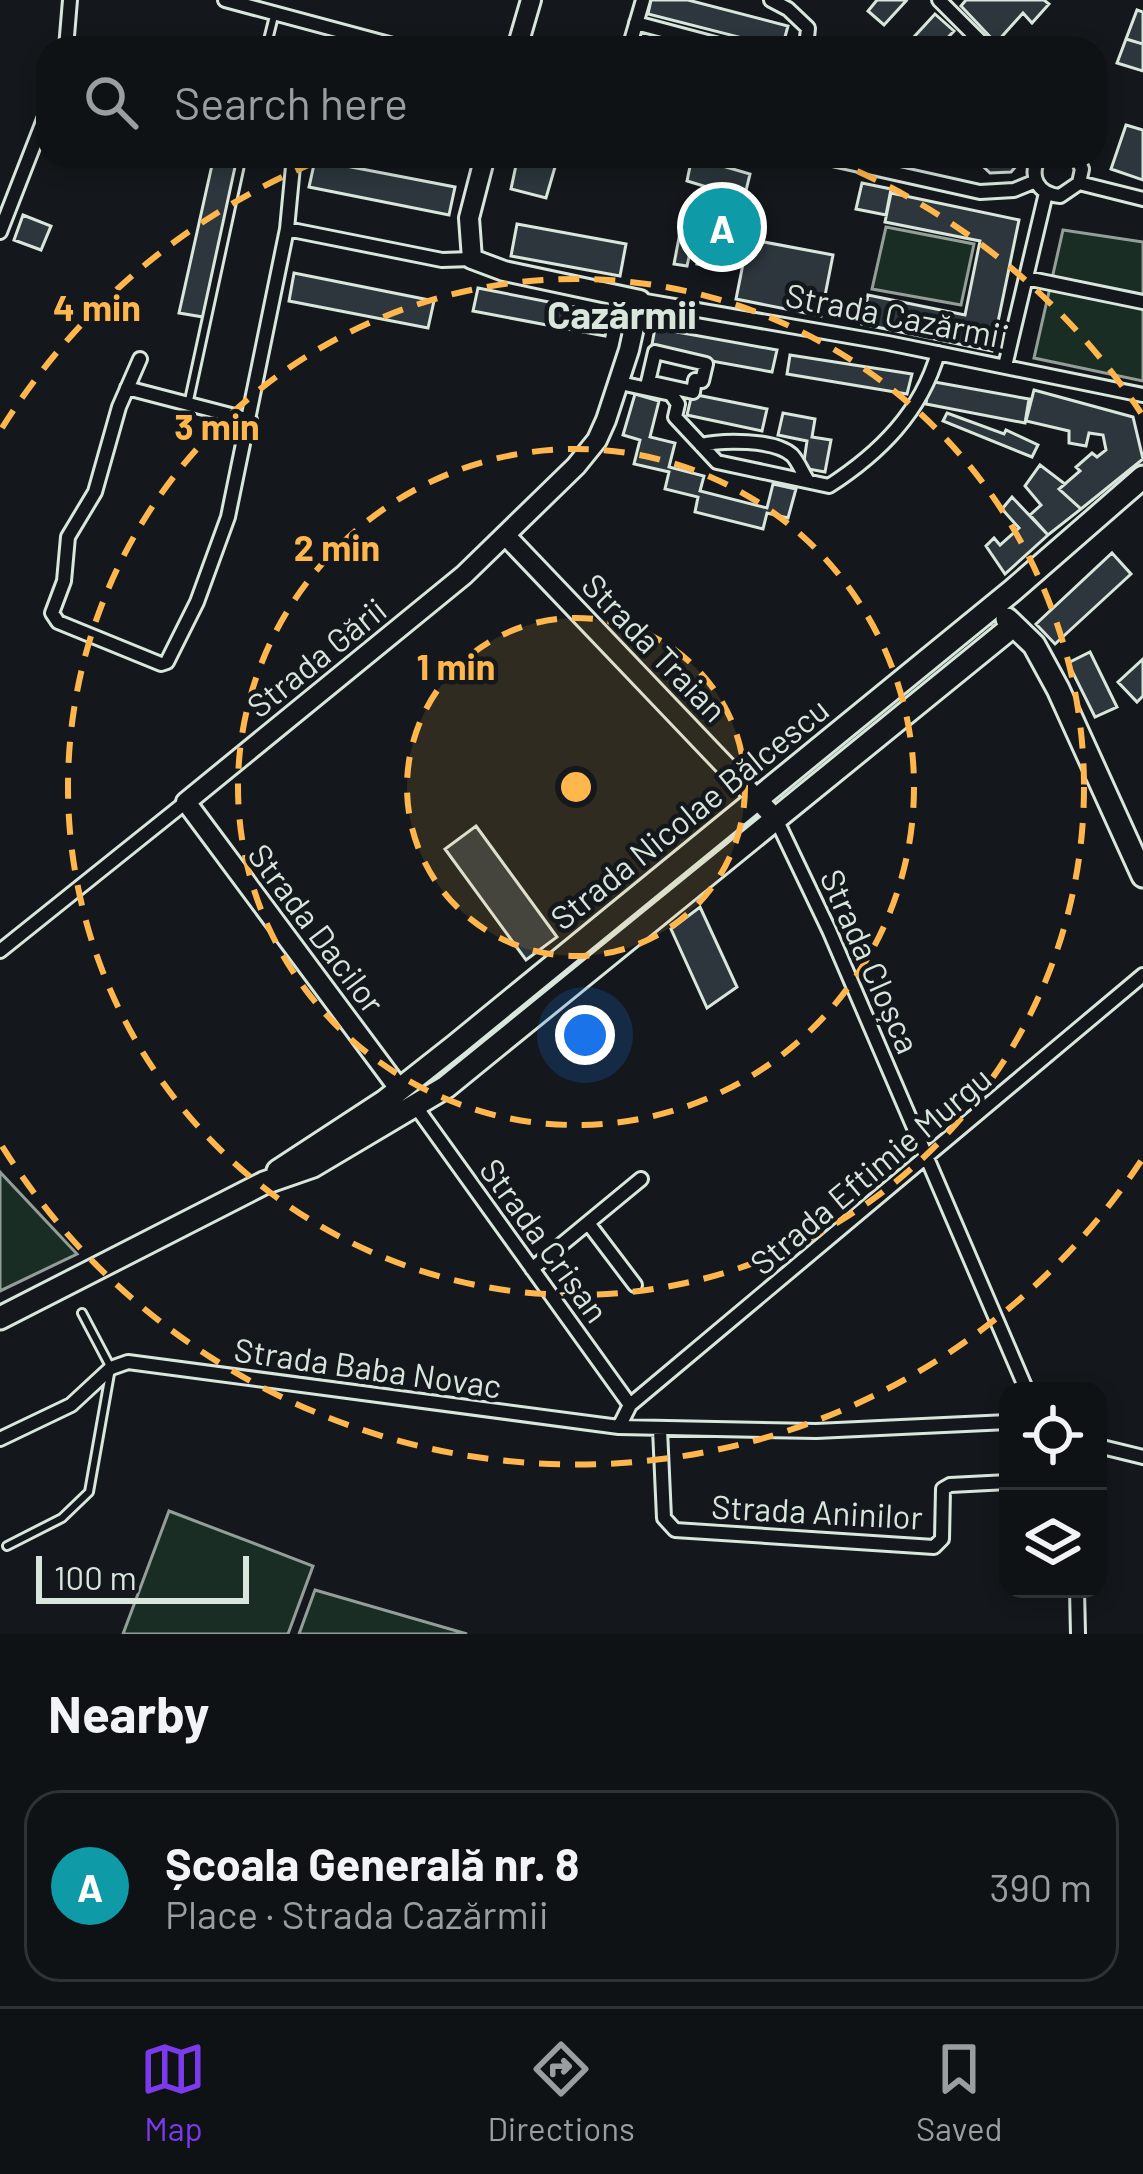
<!DOCTYPE html>
<meta charset="utf-8">
<style>
:root{--surface:#0f1215;--page:#181b1e;--text:#f1f3f6;--muted:#9b9ea0;--line:#2f3234;--accent:#7c3aed}
body{margin:0;font-family:Barlow,sans-serif;background:var(--page);color:var(--text)}
.controls{position:absolute;right:36px;bottom:36px;display:grid;overflow:hidden;border-radius:24px;box-shadow:0 6px 18px #0003}
.controls button{width:108px;height:108px;display:grid;place-items:center;padding:0;border:0;border-bottom:3px solid var(--line);background:var(--surface);color:var(--text);font:60px sans-serif}
.scale{position:absolute;left:36px;bottom:30px;width:213px;box-sizing:border-box;padding-left:12px;border:6px solid #d8e6dc;border-top:0;font-size:33px;line-height:42px;white-space:nowrap;color:#d8e6dc;-webkit-text-stroke:9px #14181c;paint-order:stroke}
.you{position:absolute;left:585px;top:1035px;width:42px;height:42px;margin:-30px;border:9px solid #fff;border-radius:50%;background:#1a73e8;box-shadow:0 0 0 18px #1a73e833}
.badge{display:grid;place-items:center;width:78px;height:78px;border-radius:50%;background:var(--accent);color:#fff;font-size:39px;font-weight:700}
.pin{position:absolute;translate:-50% -50%;border:6px solid #fff;box-shadow:0 3px 12px #0006}
.list{margin:0;padding:0;list-style:none}
h2{display:flex;justify-content:space-between;align-items:center;height:156px;margin:0;padding:0 48px;font-size:51px}
h2 small{font-size:39px;font-weight:400;color:var(--muted)}
.list li{display:grid;grid-template-columns:78px 1fr auto;gap:36px;align-items:center;box-sizing:border-box;height:192px;margin:0 24px 24px;padding:0 24px;border:3px solid var(--line);border-radius:36px}
.list b{display:block;font-size:45px;white-space:nowrap}
.list p{margin:0;font-size:39px;white-space:nowrap;color:var(--muted)}
.list em{font-size:39px;font-style:normal;color:var(--muted)}
.icon{flex:none;width:66px;height:66px;fill:none;stroke:currentColor;stroke-width:2;stroke-linecap:round;stroke-linejoin:round}
.map{position:relative;flex:none;width:1143px;height:1634px;overflow:hidden}
.search{position:absolute;background:var(--surface);box-shadow:0 6px 18px #0003;left:36px;right:36px;top:36px;height:132px;display:flex;align-items:center;gap:30px;box-sizing:border-box;padding:0 42px;border-radius:36px;color:var(--muted);font-size:45px}
.sheet{height:372px;background:var(--surface)}
nav{display:flex;justify-content:space-around;align-items:center;box-sizing:border-box;height:168px;border-top:3px solid var(--line);background:var(--surface);font-size:33px;color:var(--muted)}
nav a{display:grid;justify-items:center;gap:6px}
nav .on{color:var(--accent)}
.map>svg:first-child{display:block}
.green{fill:#1a2d24;stroke:#939e99;stroke-width:3}
.building{fill:#2c363c;stroke:#d8e6dc;stroke-width:3}
.lines{fill:none;stroke-linecap:round;stroke-linejoin:round}
.lane-casing{stroke:#d8e6dc;stroke-width:12}
.street-casing{stroke:#d8e6dc;stroke-width:18}
.secondary-casing{stroke:#d8e6dc;stroke-width:24}
.primary-casing{stroke:#d8e6dc;stroke-width:27}
.lane{stroke:#14181c;stroke-width:6}
.street{stroke:#14181c;stroke-width:12}
.secondary{stroke:#14181c;stroke-width:18}
.primary{stroke:#14181c;stroke-width:21}
.ring{fill:none;stroke:#ffb74d;stroke-width:6;stroke-dasharray:21 15}
.labels{text-anchor:middle;dominant-baseline:central;stroke-width:9;stroke-linejoin:round;paint-order:stroke}
.street-label{font-size:33px;fill:#d8e6dc;stroke:#14181c}
.quarter-label{font-size:39px;font-weight:bold;fill:#d8e6dc;stroke:#14181c}
.centre{fill:#ffb74d;stroke:#14181c;stroke-width:6}
.ring-label{font-size:36px;text-anchor:middle;font-weight:bold;fill:#ffb74d;stroke:#14181c;stroke-width:9;stroke-linejoin:round;paint-order:stroke}
</style>
<div class="map">
<svg width="1143" height="1634" viewBox="0 0 1143 1634">
<rect width="100%" height="100%" fill="#14181c"/>
<path class="green" d="M 886,227 L 974,244 L 961,305 L 872,289 Z
M 1063,230 L 1143,242 L 1143,381 L 1034,358 Z
M 987,623 L 993,625 L 993,630 L 783,798 L 780,794 Z
M 745,821 L 750,821 L 750,828 L 421,1093 L 415,1092 Z
M 0,1172 L 77,1254 L 0,1291 Z
M 169,1511 L 313,1566 L 288,1634 L 123,1634 Z
M 315,1590 L 467,1634 L 299,1634 Z"/>
<path class="building" d="M 651,0 L 688,0 L 788,26 L 782,48 L 648,14 Z
M 877,0 L 904,0 L 906,1 L 884,25 L 868,11 Z
M 966,0 L 1044,0 L 1049,4 L 1032,23 L 1023,13 L 996,43 L 961,6 Z
M 1137,10 L 1143,12 L 1143,44 L 1126,39 Z
M 935,14 L 954,31 L 938,48 L 924,48 L 913,38 Z
M 1126,39 L 1143,44 L 1143,71 L 1117,63 Z
M 1126,125 L 1143,130 L 1143,180 L 1111,169 Z
M 214,156 L 239,156 L 203,317 L 179,313 Z
M 518,156 L 570,156 L 567,164 L 555,167 L 546,198 L 511,189 Z
M 972,156 L 1025,156 L 1011,172 L 990,173 Z
M 692,157 L 750,174 L 727,269 L 697,264 L 717,190 L 687,181 Z
M 315,160 L 455,187 L 449,215 L 309,187 Z
M 862,183 L 891,189 L 886,215 L 856,209 Z
M 891,193 L 1019,220 L 992,351 L 862,324 L 868,295 L 965,315 L 980,241 L 885,222 Z
M 23,215 L 51,226 L 41,250 L 14,240 Z
M 683,217 L 705,225 L 702,240 L 693,239 L 687,266 L 674,264 Z
M 517,224 L 626,244 L 620,276 L 511,256 Z
M 748,239 L 833,255 L 821,316 L 736,299 Z
M 294,273 L 434,301 L 428,328 L 289,301 Z
M 478,288 L 610,314 L 605,336 L 473,311 Z
M 655,328 L 777,350 L 772,372 L 651,350 Z
M 790,355 L 912,374 L 907,394 L 787,374 Z
M 929,381 L 1029,399 L 1025,423 L 926,404 Z
M 1034,390 L 1133,417 L 1143,459 L 1081,509 L 1059,489 L 1080,471 L 1076,467 L 1092,453 L 1097,457 L 1106,450 L 1103,435 L 1089,433 L 1086,446 L 1069,443 L 1069,431 L 1026,421 Z
M 635,394 L 659,401 L 650,437 L 675,443 L 669,467 L 704,476 L 700,491 L 767,508 L 773,484 L 796,489 L 788,518 L 767,513 L 763,529 L 695,512 L 698,497 L 665,489 L 669,472 L 634,464 L 640,440 L 623,435 Z
M 692,394 L 767,409 L 762,431 L 687,415 Z
M 783,413 L 815,419 L 812,437 L 831,440 L 825,472 L 803,468 L 807,441 L 778,435 Z
M 947,413 L 1004,434 L 1006,430 L 1038,445 L 1032,457 L 943,421 Z
M 1040,465 L 1065,484 L 1059,489 L 1081,509 L 1048,535 L 1030,515 L 1041,505 L 1025,486 Z
M 1012,497 L 1048,535 L 1005,574 L 986,546 L 994,538 L 1000,545 L 1019,528 L 1002,509 Z
M 1112,553 L 1131,574 L 1055,644 L 1036,624 Z
M 1090,652 L 1117,707 L 1095,717 L 1068,663 Z
M 1143,659 L 1143,696 L 1137,702 L 1118,682 Z
M 476,826 L 557,937 L 526,960 L 445,849 Z
M 700,907 L 737,987 L 707,1008 L 671,929 Z"/>
<g class="lines">
<defs>
<path id="lane" d="M 266,48 L 274,16
M 188,405 L 242,156
M 7,1546 L 62,1518 L 89,1492 L 111,1368 L 82,1313"/>
<path id="street" d="M 225,0 L 404,48
M 771,0 L 788,9 L 808,28 L 806,48
M 939,0 L 987,48
M 636,23 L 730,48
M 66,48 L 70,0
M 629,48 L 643,0
M 819,156 L 980,192 L 1014,190 L 1036,181
M 1040,156 C 1028,175 1037,194 1060,196 L 1079,183 L 1082,169 L 1076,156
M 1079,183 L 1143,199
M 287,229 L 442,260 L 472,259
M 0,232 L 48,109
M 1026,278 L 1143,302
M 640,300 L 888,343 L 1143,395
M 655,352 L 706,364 L 702,381 L 695,380 L 693,392 L 648,382 Z
M 140,359 L 119,407 L 95,492 L 68,537 L 64,581 L 52,613 L 58,622 L 161,664 L 167,662 L 197,602 L 228,517 L 287,229 L 294,156
M 1005,366 L 1046,193
M 620,383 L 671,394 L 678,404 L 675,417 L 717,462 L 829,486 C 880,453 921,412 938,353
M 127,388 L 250,420
M 701,445 C 722,440 774,439 792,455 C 798,461 803,474 808,481
M 776,819 L 829,930 L 1027,1391
M 0,951 L 186,802
M 414,1104 L 630,1405
M 588,1223 L 635,1285
M 532,1269 L 641,1179
M 619,1427 L 816,1431 L 1008,1422
M 660,1429 L 664,1518 L 675,1530 L 934,1547 L 942,1539 L 943,1489 L 950,1485 L 1008,1482
M 0,1439 L 71,1405 L 111,1368 L 128,1362 L 619,1427 L 630,1405 L 1143,975
M 1098,1446 L 1143,1457
M 1077,1589 L 1078,1634"/>
<path id="secondary" d="M 517,48 L 531,0
M 507,537 L 776,819
M 400,1090 L 186,802 L 464,575 L 576,466 L 597,440 L 606,420 L 629,350 L 640,300 L 504,271 L 472,259 L 469,218 L 485,156"/>
<path id="primary" d="M 1007,619 L 1034,645 L 1058,689 L 1143,876
M 278,1171 L 385,1101 L 456,1045 L 1012,591 L 1143,477
M 0,1318 L 264,1183 L 313,1166 L 446,1087 L 1013,626"/>
</defs>
<use href="#lane" class="lane-casing"/>
<use href="#street" class="street-casing"/>
<use href="#secondary" class="secondary-casing"/>
<use href="#primary" class="primary-casing"/>
<use href="#lane" class="lane"/>
<use href="#street" class="street"/>
<use href="#secondary" class="secondary"/>
<use href="#primary" class="primary"/>
</g>
<circle cx="576" cy="787" r="169" fill="#ffb74d" fill-opacity=".12"/>
<g class="ring">
<circle cx="576" cy="787" r="169"/>
<circle cx="576" cy="787" r="338"/>
<circle cx="576" cy="787" r="508"/>
<path d="M1141 1161A677 677 0 0 1 2 1146M2 428A677 677 0 0 1 328 157M824 157A677 677 0 0 1 1141 413"/>
</g>
<g class="labels">
<g class="street-label">
<text transform="translate(897 315) rotate(11)">Strada Cazărmii</text>
<text transform="translate(655 647) rotate(46)">Strada Traian</text>
<text transform="translate(316 657) rotate(-39)">Strada Gării</text>
<text transform="translate(689 813) rotate(-39)">Strada Nicolae Bălcescu</text>
<text transform="translate(317 928) rotate(53)">Strada Dacilor</text>
<text transform="translate(871 961) rotate(66)">Strada Cloșca</text>
<text transform="translate(870 1170) rotate(-40)">Strada Eftimie Murgu</text>
<text transform="translate(545 1240) rotate(54)">Strada Crișan</text>
<text transform="translate(368 1367) rotate(8)">Strada Baba Novac</text>
<text transform="translate(817 1511) rotate(3)">Strada Aninilor</text>
</g>
<g class="quarter-label">
<text x="622" y="313">Cazărmii</text>
</g>
</g>
<circle cx="576" cy="787" r="18" class="centre"/>
<g class="ring-label">
<text x="97" y="321">4 min</text>
<text x="217" y="440">3 min</text>
<text x="337" y="561">2 min</text>
<text x="456" y="680">1 min</text>
</g>
</svg>
<div class="controls">
<button><svg class="icon" aria-label="locate" viewBox="0 0 24 24"><circle cx="12" cy="12" r="6"/><path d="M12 2v4M12 18v4M2 12h4M18 12h4"/></svg></button>
<button><svg class="icon" aria-label="layers" viewBox="0 0 24 24"><path d="M12 4l9 5-9 5-9-5zM3 14l9 5 9-5"/></svg></button>
</div>
<div class="scale">100 m</div>
<div class="you"></div>
<div class="pin badge" style="left:722px;top:227px;background:#0f9aa8">A</div>
<div class="search"><svg class="icon" aria-label="search" viewBox="0 0 24 24"><circle cx="10" cy="10" r="6"/><path d="M15 15l6 6"/></svg>Search here</div>
</div>
<section class="sheet">
<h2>Nearby<small></small></h2>
<ul class="list">
<li><span class="badge" style="background:#0f9aa8">A</span><div><b>Școala Generală nr. 8</b><p>Place · Strada Cazărmii</p></div><em>390 m</em></li>
</ul>
</section>
<nav>
<a class="on"><svg class="icon" aria-label="map" viewBox="0 0 24 24"><path d="M3 6l6-2 6 2 6-2v14l-6 2-6-2-6 2zM9 4v14M15 6v14"/></svg>Map</a>
<a><svg class="icon" aria-label="directions" viewBox="0 0 24 24"><path d="M12 3l9 9-9 9-9-9zM9 14v-3h6M13 9l2 2-2 2"/></svg>Directions</a>
<a><svg class="icon" aria-label="saved" viewBox="0 0 24 24"><path d="M7 4h10v16l-5-4-5 4z"/></svg>Saved</a>
</nav>
